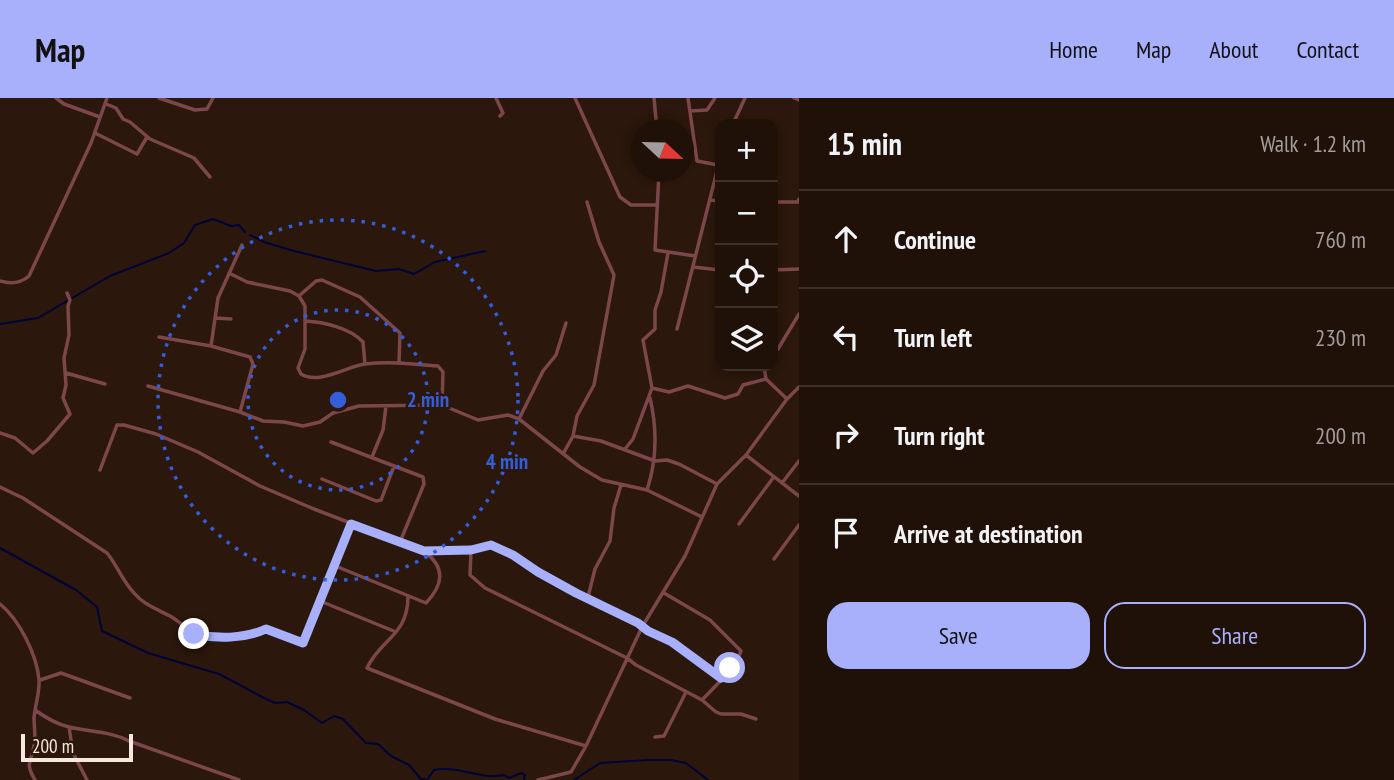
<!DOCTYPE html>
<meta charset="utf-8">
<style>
:root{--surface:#201108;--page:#2d1f16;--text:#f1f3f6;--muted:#a29d9c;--line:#3d3129;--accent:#a8b0fc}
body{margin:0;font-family:"PT Sans Narrow",sans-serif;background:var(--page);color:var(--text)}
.controls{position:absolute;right:21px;top:21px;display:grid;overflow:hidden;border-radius:14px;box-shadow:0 4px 10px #0003}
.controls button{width:63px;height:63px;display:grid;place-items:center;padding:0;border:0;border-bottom:2px solid var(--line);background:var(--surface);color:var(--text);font:35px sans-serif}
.compass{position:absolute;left:631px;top:21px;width:63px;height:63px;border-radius:50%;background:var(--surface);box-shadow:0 4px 10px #0003;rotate:112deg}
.scale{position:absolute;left:21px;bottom:18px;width:112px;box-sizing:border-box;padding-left:7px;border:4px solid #f6e7df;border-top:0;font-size:19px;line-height:24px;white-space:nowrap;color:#f6e7df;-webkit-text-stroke:5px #2b170b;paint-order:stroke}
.stop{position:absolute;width:21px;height:21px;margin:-16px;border:5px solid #a8b0fc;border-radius:50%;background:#fff}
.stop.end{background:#a8b0fc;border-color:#fff;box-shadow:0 2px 7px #0008}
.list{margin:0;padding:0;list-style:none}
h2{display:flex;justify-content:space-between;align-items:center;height:91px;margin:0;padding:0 28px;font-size:30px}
h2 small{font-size:23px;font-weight:400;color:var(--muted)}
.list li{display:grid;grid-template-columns:46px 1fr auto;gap:21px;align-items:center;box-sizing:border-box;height:98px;padding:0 28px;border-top:2px solid var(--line)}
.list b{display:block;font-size:26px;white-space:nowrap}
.list em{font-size:23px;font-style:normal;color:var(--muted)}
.actions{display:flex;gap:14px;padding:21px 28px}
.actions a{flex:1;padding:16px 0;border:2px solid var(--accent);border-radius:21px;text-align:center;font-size:24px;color:var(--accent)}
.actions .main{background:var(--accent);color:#111}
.icon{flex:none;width:38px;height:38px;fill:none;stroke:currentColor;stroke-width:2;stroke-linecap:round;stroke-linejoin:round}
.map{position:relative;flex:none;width:799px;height:682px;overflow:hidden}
header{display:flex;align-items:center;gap:42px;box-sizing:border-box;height:98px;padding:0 35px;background:var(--accent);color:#111}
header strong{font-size:33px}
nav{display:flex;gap:38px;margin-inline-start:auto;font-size:24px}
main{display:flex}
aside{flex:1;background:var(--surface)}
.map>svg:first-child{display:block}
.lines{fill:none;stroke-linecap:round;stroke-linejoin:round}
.stream{stroke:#000337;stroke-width:2}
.minor{stroke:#7c474a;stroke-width:3.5}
.route{stroke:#a8b0fc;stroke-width:9}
.ring{fill:none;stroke:#335dd9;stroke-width:3.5;stroke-dasharray:3.5 7}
.centre{fill:#335dd9;stroke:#2b170b;stroke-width:3.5}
.ring-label{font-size:21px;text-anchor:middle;font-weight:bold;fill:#335dd9;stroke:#2b170b;stroke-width:5;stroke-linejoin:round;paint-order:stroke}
</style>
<header>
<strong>Map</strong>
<nav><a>Home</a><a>Map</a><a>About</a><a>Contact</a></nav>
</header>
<main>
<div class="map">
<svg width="799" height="682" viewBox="0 0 799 682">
<rect width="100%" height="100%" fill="#2b170b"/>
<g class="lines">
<path class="stream" d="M 250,137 L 264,144 L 294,153 L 376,173 L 399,171 L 414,176 L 435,164 L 485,153
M 0,226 L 38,220 L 110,178 L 169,155 L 184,145 L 195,127 L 213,121 L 231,128 L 239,127 L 245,134
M 0,450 L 76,492 L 97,509 L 102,533 L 148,555 L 219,576 L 266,601 L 275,605 L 287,604 L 304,612 L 322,625 L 334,618 L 343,621 L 366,645 L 378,646 L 391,658 L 409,667 L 421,681 L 427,682 L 434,672 C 461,667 478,682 504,677 L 509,680 L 521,675 L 525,677 L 524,682
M 574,682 L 600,665 L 648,662 L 671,662 L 686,665 L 708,682"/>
<path class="minor" d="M 56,0 L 64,6 L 100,19
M 159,0 L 195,12 L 207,11 L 213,0
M 496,0 L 503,15 L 500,18
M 575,0 L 620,99 L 631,107 L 657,107
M 654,0 L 657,32
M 688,0 L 697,63 L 718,67
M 794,0 L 799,2
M 106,6 L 116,10 L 123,21 L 130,24 L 150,41 L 194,60 L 210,79
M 690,13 L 707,12 L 715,0
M 733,26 L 745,0
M 95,35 L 137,56 L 147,39
M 659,74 L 655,152 L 695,158
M 710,102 L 720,103
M 773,104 L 798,104 L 799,101
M 693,169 L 720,172
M 773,172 L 799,171
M 229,175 L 247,184 L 290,193 L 299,198 L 305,208 L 305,251 L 298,270 L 301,276 C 319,287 345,269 365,266 C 389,263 414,266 438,268 L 443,274 L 442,307
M 0,183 C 10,186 21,185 29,178 L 91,45 L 107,0
M 299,198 L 316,183 L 322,182 L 360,199 L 400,235 L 399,265
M 215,220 L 231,221
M 305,223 C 324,224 350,230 363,244 L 365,266
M 677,231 L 720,61
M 159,239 L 211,248 L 250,259 L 253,266 L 240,314
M 211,248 L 218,200 L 242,147
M 773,252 L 778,251 L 799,216
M 764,268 L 766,281 L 787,301
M 66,275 L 105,286
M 148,288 L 240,314 L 263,323 L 284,324 L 303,328 L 320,324 L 333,315 L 359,308 L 442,307 L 478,322 L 508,317 L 519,321 L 580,369 L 602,382 L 647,392 L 702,419
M 652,290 L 669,294 L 688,288 L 725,300 L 738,296 L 743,287 L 766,281
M 519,321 L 543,273 L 556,257 L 566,225
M 0,335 L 15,340 L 33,355 L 47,343 L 70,316 L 63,300 L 66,287 L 64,260 L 69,237 L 68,208 L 70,202 L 67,195
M 573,338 L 601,343 L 655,363 L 667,362 L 679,366 L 717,386
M 331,344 L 423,379 L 424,386 L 400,444
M 625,351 L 633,341 L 652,290 L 643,242 L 655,231 L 655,212 L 661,194 L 668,155
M 563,356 L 573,338 L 577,318 L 594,287 L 614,177 L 599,144 L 587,104
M 746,357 L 799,398
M 372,359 L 383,332 L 386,308
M 100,372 L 117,327 L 124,327 L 156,336 L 198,354 L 260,388 L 314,411 L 424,453 L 471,452 L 490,447 L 514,457 L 538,474 L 588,499
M 322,381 L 376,403 L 381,402 L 394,368
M 782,385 L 799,363
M 621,387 L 614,410 L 610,443 L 595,471 L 588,499 L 638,525 L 648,533 L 672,544 L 721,580
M 0,389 L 23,400 L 107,455 C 117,467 123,484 134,495 C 144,507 157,511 170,518 C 179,523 188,533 197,536 C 216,544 248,540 266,531 L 303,546 L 351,426
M 647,392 C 657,362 657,330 650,300
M 739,426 L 773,380
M 471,452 L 470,477 L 485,490 L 627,560 L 636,567 L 702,602 L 716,614 L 721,616 L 741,616 L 756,621
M 774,461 L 799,427
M 333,467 L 426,505 C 443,487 446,470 425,454
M 664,495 L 710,522 L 741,553 C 735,571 715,588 702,602
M 408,498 C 408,538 381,540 367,570 L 495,621 L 586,648
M 320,503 L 396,534
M 0,506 C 19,521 37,557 39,582 C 40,594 35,607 34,620 C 34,628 36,638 34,647 C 32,665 24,663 35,682
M 40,582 L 61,575 L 130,600
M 35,612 C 46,620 56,626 69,629 C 90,634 110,633 129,643 L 239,682
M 69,629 L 73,655 L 87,682
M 655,639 L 664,638 L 686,594
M 538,682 L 571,674 L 586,648 L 642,529 L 685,458 L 717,386 L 746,357 L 787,301 L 799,289"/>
</g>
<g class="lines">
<path class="route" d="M 194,536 C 217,541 244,541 266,531 L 303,545 L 351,426 L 424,453 L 471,452 L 491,447 L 513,457 L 538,474 L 576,495 L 638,525 L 648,533 L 672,544 L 721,580 L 730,570"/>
</g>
<g class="ring">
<circle cx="338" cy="302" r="90"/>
<circle cx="338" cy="302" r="180"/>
</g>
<circle cx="338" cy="302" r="10" class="centre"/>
<g class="ring-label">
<text x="428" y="309">2 min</text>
<text x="507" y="371">4 min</text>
</g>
</svg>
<div class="controls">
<button>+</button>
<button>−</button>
<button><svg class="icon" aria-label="locate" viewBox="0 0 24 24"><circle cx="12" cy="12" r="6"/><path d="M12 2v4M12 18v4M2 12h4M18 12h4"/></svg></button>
<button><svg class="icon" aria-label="layers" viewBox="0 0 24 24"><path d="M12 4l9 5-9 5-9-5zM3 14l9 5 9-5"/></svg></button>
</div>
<svg class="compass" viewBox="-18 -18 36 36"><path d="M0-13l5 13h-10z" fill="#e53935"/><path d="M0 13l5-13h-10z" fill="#a29d9c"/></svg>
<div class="scale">200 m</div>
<div class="stop" style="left:730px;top:570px"></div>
<div class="stop end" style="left:194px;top:536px"></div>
</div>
<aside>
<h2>15 min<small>Walk · 1.2 km</small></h2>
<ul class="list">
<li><svg class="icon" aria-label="ahead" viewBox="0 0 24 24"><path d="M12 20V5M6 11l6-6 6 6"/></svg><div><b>Continue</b></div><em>760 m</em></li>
<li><svg class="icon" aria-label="left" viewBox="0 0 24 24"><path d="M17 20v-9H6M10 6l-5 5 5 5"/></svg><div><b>Turn left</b></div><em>230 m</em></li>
<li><svg class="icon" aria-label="right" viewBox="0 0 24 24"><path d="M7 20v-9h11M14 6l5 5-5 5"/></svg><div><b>Turn right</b></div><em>200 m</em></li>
<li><svg class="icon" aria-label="arrive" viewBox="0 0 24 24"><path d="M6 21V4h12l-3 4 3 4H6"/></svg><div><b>Arrive at destination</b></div></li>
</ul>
<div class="actions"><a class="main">Save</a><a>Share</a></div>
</aside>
</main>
